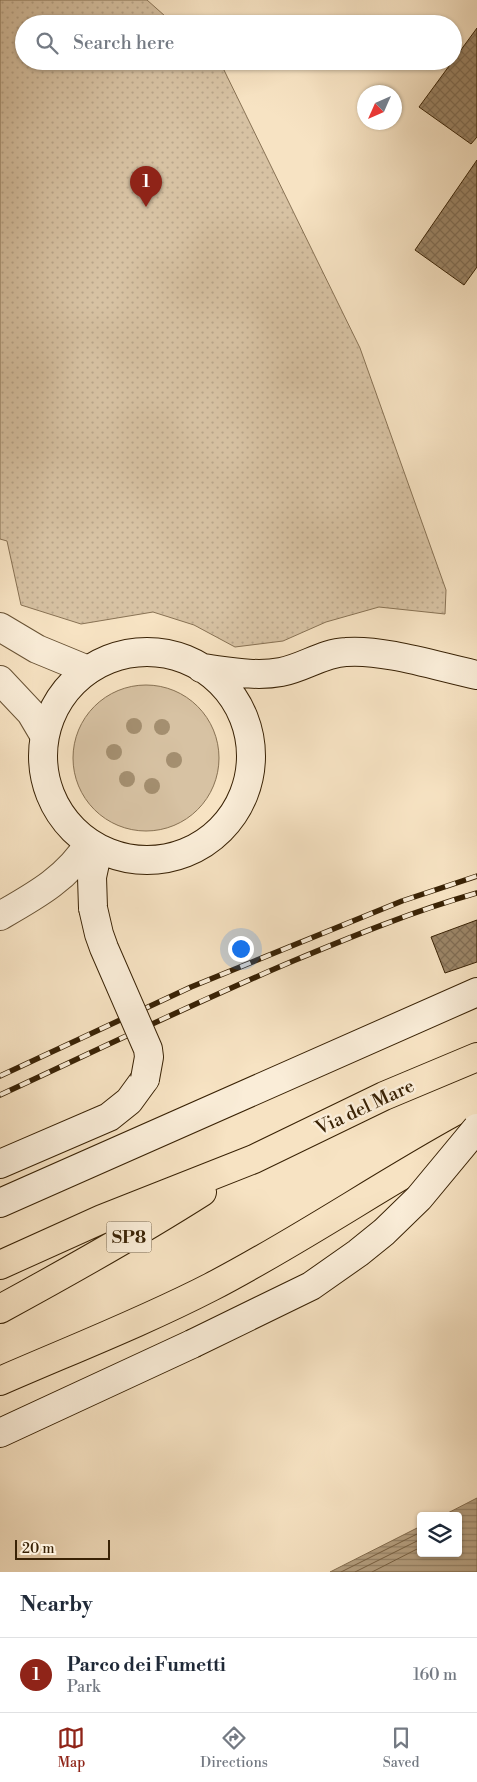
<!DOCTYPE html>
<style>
:root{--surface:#fff;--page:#f2f2f3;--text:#1f2937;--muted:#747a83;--line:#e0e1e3;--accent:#8f2418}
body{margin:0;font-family:"Libre Bodoni",serif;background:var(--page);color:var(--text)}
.controls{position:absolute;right:15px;bottom:15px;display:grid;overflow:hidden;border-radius:5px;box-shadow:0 1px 4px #0004}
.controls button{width:45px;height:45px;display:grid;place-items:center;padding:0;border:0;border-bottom:1px solid var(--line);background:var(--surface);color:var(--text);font:25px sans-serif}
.compass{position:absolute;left:357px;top:85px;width:45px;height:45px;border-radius:50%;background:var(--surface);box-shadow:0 1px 4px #0004;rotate:225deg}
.scale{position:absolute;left:15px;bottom:12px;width:95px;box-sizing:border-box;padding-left:5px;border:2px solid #392205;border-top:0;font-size:14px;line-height:18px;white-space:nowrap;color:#392205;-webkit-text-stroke:4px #faedd8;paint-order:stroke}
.you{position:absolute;left:240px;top:948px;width:18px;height:18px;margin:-12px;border:4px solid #fff;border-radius:50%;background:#1a73e8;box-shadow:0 0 0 8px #1a73e833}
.badge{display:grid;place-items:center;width:32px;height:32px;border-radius:50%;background:var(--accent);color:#fff;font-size:16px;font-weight:700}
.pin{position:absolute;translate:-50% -41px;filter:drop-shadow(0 1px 2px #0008)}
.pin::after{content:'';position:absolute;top:26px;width:18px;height:15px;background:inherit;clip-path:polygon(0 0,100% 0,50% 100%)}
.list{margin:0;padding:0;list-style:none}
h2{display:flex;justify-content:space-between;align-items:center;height:65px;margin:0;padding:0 20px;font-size:21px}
h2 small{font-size:16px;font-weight:400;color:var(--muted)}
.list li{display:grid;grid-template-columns:32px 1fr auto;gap:15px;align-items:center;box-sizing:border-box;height:75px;padding:0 20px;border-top:1px solid var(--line)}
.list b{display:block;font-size:19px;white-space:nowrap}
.list p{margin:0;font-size:16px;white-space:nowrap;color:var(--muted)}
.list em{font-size:16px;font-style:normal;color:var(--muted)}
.icon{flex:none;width:28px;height:28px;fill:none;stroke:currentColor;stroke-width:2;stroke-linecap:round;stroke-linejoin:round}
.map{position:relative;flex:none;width:477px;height:1572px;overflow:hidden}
.search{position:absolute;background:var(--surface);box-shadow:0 1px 4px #0004;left:15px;right:15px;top:15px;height:55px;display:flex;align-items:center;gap:12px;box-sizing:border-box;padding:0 18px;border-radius:28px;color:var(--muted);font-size:19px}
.sheet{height:140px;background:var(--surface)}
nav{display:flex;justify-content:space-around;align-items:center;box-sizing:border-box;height:70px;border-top:1px solid var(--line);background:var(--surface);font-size:14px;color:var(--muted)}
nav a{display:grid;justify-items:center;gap:2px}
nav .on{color:var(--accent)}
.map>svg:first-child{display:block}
.grass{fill:#d7c2a3;stroke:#887254}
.park{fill:url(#park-dots);stroke:#887254}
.water{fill:url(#water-rules);stroke:#846e50}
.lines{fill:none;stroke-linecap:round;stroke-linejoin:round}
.shore{stroke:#786244;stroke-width:1}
.building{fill:url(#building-cross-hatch);stroke:#392205}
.minor-casing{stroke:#685234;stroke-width:30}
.tertiary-casing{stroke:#685234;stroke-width:30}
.secondary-casing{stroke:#392205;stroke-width:30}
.primary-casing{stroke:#392205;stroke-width:30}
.minor{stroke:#faedd8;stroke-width:28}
.tertiary{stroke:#faedd8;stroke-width:28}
.secondary{stroke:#faedd8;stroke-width:28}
.primary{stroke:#f7e3c3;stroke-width:28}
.rail-casing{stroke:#392205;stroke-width:5.5}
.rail{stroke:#faedd8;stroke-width:4;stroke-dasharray:11;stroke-linecap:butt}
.secondary-bridge-casing{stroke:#392205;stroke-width:30;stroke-linecap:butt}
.secondary-bridge{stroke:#faedd8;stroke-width:28}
.tree{fill:#a48f70}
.labels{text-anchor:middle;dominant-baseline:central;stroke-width:5;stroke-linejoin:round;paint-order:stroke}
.shield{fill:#faedd8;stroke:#735f44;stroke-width:1}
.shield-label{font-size:18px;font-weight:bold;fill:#392205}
.street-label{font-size:19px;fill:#392205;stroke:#faedd8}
</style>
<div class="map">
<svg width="477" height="1572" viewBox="0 0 477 1572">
<defs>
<pattern id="park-dots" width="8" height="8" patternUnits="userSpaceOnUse" patternTransform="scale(1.25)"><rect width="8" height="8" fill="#d7c2a3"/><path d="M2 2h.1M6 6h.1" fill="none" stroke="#b9a68b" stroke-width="1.8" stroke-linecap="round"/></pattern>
<pattern id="water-rules" width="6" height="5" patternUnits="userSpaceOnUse" patternTransform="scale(1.25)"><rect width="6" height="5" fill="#b6a182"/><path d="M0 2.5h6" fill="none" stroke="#958368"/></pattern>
<pattern id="building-cross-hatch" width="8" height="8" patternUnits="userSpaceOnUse" patternTransform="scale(1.25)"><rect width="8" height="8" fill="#9c8668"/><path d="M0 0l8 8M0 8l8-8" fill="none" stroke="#806d54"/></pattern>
</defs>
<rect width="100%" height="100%" fill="#f7e3c3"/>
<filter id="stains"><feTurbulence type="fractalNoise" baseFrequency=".004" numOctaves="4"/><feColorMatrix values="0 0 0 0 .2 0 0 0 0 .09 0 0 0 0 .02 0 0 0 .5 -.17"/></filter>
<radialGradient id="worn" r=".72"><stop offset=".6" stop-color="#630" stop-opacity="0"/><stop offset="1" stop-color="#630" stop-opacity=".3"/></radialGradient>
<path class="grass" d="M73 758a73 73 0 1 1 146 0a73 73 0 1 1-146 0Z"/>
<path class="park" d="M 0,0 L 147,0 L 174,24 L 24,24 L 24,61 L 216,61 L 222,66 L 360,348 L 446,590 L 445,614 L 379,607 L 326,622 L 283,641 L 235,647 L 194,625 L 153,612 L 81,624 L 21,605 L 7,541 L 0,539 Z"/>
<path class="water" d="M 477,1498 L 477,1572 L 330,1572 L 421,1526 L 421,1553 L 458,1553 L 458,1516 L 442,1516 Z"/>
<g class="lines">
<path class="shore" d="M 341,1572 L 421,1532
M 355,1572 L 421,1539
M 372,1572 L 421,1547"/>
</g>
<path class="building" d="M 477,28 L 477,137 L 471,144 L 419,107 Z
M 477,160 L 477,267 L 464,285 L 415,250 Z
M 477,920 L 477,962 L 445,973 L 431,937 Z"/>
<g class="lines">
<defs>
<path id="minor" d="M 0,916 C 35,896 68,878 89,843"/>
<path id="tertiary" d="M 0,627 L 37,649 L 88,670
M 0,680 L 31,713 L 44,735"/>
<path id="secondary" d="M43 756a104 104 0 1 1 208 0a104 104 0 1 1-208 0Z
M 201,668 C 227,671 255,677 281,672 C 303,668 323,653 346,652 C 384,649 439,667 477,675
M 93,908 L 92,877 L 98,849
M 0,1164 L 109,1117 L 129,1101 L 145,1079
M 0,1203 L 477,992
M 0,1433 L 192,1344"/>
<path id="primary" d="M 0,1265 L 102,1219 L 254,1159 L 384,1096 L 477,1057
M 0,1309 C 68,1272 136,1234 202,1192
M 0,1381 C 71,1350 143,1322 211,1287 C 300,1241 382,1184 470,1136"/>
</defs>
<use href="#minor" class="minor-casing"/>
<use href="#tertiary" class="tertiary-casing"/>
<use href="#secondary" class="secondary-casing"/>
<use href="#primary" class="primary-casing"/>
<use href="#minor" class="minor"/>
<use href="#tertiary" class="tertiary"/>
<use href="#secondary" class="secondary"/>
<use href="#primary" class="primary"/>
<defs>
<path id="rail" d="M 0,1076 L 191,987 L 402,901 L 477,876
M 0,1095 C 97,1050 194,1003 293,961 C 353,936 414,911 477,893"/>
</defs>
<use href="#rail" class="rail-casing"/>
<use href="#rail" class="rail"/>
<defs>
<path id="secondary-bridge" d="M 93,908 L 99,934 L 104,948 L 148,1049 L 149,1057 L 145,1079
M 192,1344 L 311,1286 L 358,1253 L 384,1232 L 419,1198 L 477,1128"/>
</defs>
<use href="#secondary-bridge" class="secondary-bridge-casing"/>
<use href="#secondary-bridge" class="secondary-bridge"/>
</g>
<g class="tree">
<circle cx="134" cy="726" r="8"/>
<circle cx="162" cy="727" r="8"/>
<circle cx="114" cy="752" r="8"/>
<circle cx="174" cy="760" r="8"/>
<circle cx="127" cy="779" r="8"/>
<circle cx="152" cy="786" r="8"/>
</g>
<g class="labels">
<rect class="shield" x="106.5" y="1221.5" width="45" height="31" rx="4"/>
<g class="shield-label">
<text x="129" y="1237">SP8</text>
</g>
<g class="street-label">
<text transform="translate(365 1107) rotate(-25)">Via del Mare</text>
</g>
</g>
<rect width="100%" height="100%" filter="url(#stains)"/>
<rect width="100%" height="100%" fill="url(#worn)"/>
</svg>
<div class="controls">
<button><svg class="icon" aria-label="layers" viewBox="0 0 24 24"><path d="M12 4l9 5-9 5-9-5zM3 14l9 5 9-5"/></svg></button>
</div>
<svg class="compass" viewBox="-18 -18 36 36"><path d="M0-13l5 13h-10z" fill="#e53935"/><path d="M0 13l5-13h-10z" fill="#747a83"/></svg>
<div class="scale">20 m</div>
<div class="you"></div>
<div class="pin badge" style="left:146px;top:207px">1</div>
<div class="search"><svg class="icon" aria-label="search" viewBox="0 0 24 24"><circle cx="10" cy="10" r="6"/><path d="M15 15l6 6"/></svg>Search here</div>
</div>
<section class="sheet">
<h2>Nearby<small></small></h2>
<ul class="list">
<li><span class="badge">1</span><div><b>Parco dei Fumetti</b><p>Park</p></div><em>160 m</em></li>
</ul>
</section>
<nav>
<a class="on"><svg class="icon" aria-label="map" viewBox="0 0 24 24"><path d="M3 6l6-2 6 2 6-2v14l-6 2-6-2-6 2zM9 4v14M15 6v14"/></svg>Map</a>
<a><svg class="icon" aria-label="directions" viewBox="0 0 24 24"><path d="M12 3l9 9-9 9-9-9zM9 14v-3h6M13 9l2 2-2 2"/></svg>Directions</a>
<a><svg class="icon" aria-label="saved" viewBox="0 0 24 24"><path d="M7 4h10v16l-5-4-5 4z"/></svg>Saved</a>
</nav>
